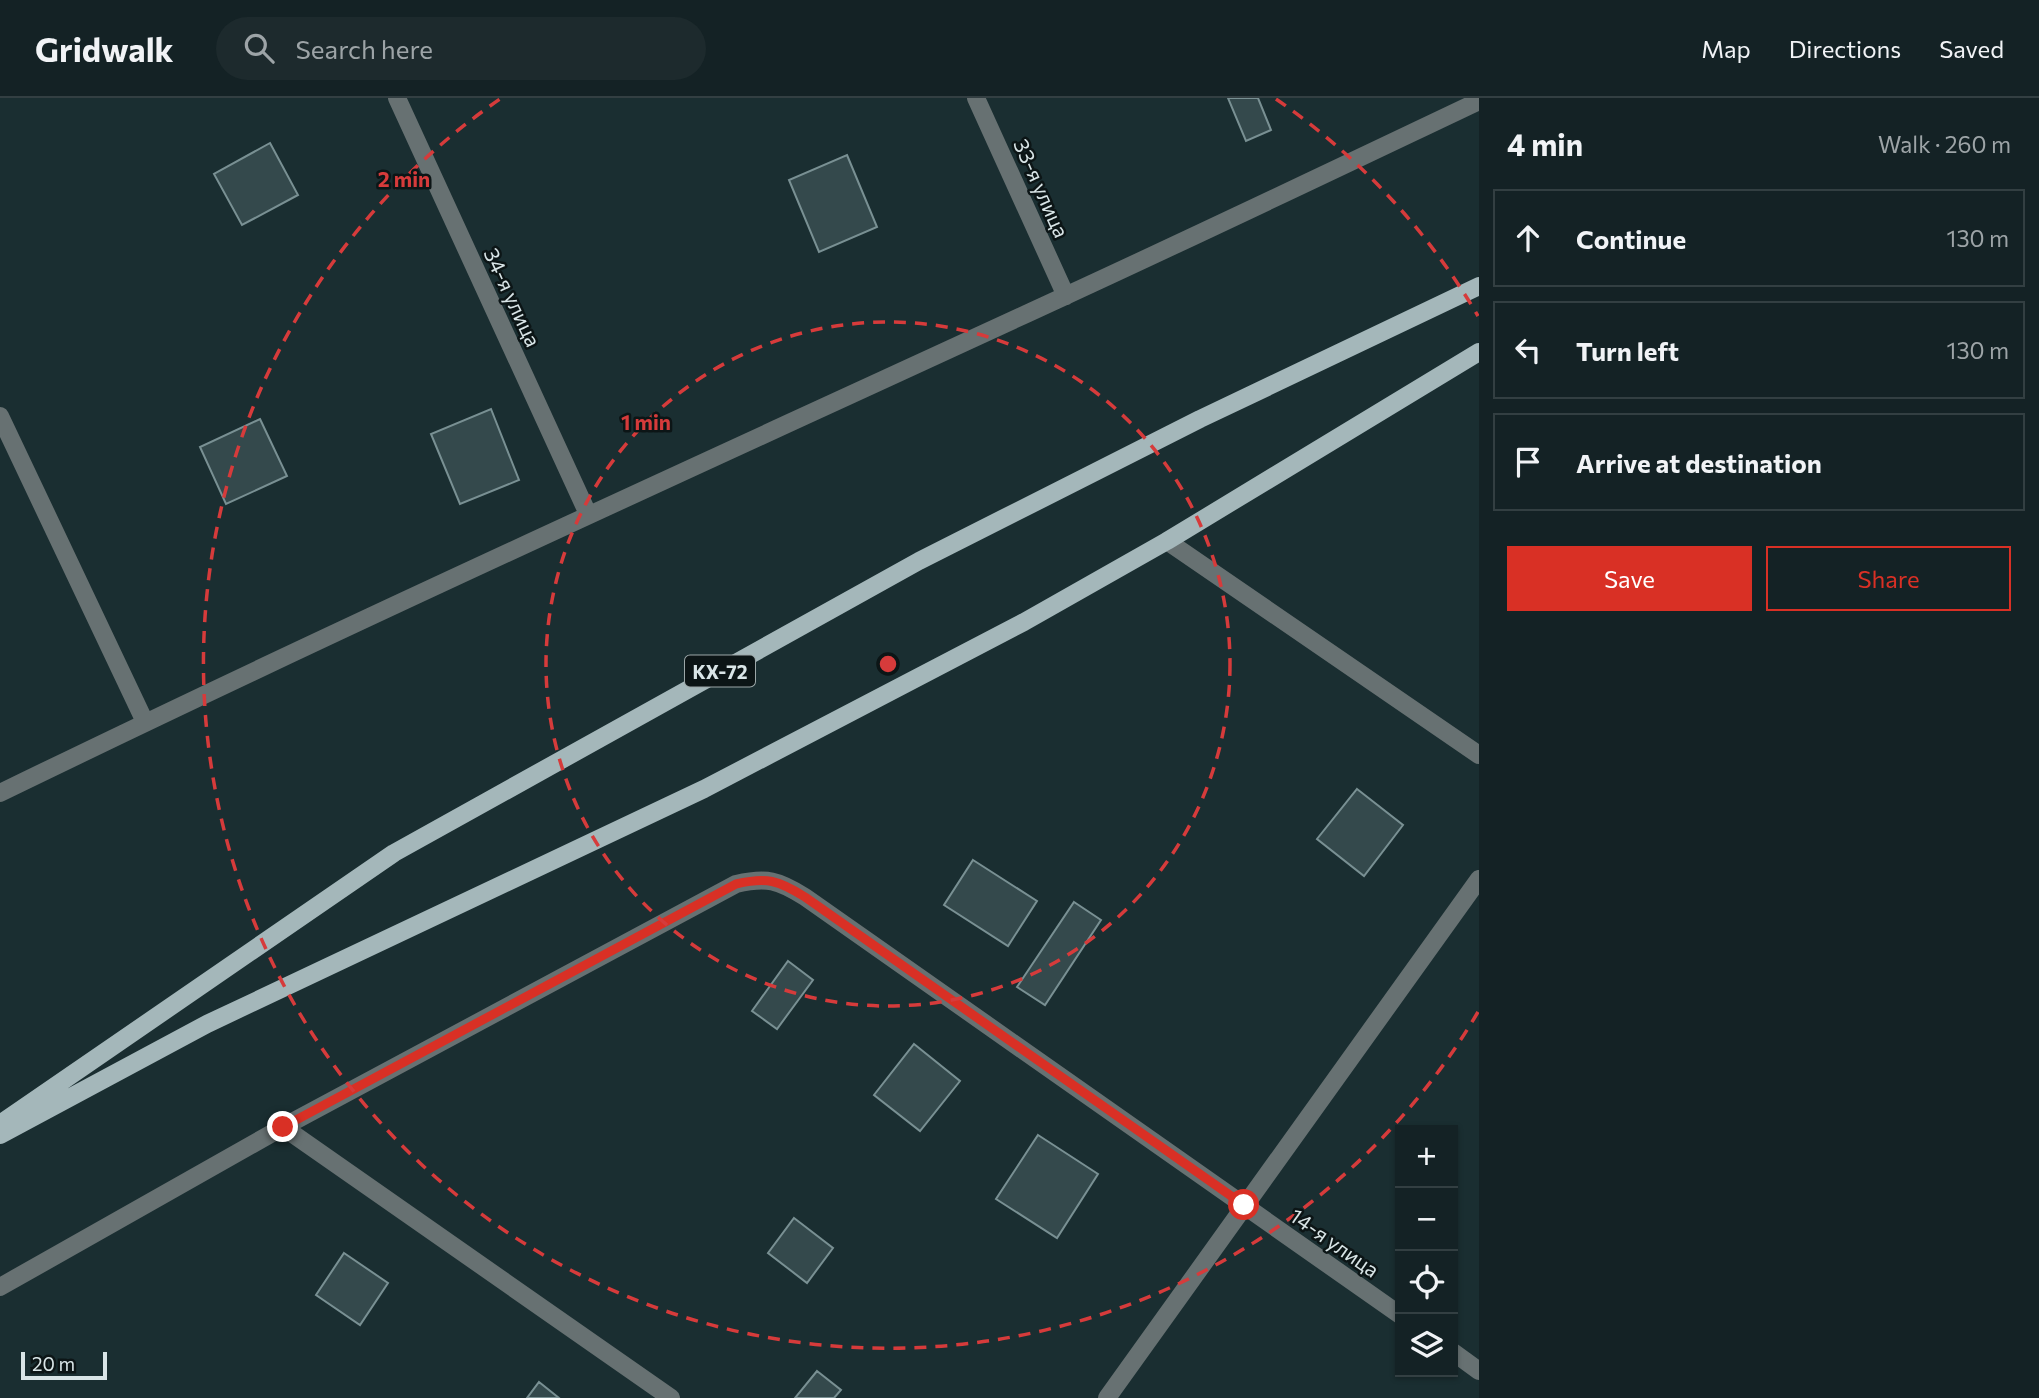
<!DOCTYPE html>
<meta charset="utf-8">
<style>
:root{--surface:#142225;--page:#1d2a2d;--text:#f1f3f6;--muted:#9da4a7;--line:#333f42;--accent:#d93025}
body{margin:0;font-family:Commissioner,sans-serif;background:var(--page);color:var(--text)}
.controls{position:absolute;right:21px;bottom:21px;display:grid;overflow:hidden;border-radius:0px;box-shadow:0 2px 5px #0004}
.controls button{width:63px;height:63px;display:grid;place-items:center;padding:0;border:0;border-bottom:2px solid var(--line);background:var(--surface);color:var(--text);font:35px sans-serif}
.scale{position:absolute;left:21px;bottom:18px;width:86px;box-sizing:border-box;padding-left:7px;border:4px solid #d9e5e7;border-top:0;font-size:19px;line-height:24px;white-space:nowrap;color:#d9e5e7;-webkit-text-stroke:5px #0c1516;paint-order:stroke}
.stop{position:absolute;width:21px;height:21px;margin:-16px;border:5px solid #d93025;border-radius:50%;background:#fff}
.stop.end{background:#d93025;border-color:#fff;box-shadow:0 2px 7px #0008}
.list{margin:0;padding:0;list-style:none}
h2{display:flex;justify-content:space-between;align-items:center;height:91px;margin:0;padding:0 28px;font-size:30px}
h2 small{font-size:23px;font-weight:400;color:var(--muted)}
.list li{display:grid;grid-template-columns:46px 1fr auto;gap:21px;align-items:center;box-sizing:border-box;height:98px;margin:0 14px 14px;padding:0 14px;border:2px solid var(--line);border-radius:0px}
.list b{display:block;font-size:26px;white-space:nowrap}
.list em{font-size:23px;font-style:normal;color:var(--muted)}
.actions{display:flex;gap:14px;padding:21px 28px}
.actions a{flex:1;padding:16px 0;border:2px solid var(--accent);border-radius:0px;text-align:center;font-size:24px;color:var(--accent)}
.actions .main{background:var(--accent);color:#fff}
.icon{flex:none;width:38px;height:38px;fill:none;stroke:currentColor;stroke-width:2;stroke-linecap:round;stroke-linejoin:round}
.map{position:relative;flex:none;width:1479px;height:1300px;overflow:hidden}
header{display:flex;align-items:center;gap:42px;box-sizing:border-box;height:98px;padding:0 35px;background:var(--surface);border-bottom:2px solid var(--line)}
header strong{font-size:33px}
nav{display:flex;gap:38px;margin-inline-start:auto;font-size:24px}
.search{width:490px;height:63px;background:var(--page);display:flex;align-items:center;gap:18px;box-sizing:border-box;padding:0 24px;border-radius:38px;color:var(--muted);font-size:26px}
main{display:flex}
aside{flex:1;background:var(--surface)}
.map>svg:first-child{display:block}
.building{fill:#34494c;stroke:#799093;stroke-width:2}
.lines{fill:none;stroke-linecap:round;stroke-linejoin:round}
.minor{stroke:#677172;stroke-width:18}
.major{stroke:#a4b7ba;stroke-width:18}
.route{stroke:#d93025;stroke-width:9}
.ring{fill:none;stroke:#d63b3b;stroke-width:3.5;stroke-dasharray:12 9}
.labels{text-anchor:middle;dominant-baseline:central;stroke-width:5;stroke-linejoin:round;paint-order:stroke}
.shield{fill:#0c1516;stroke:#9ca7a8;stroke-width:2}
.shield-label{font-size:19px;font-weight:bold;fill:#d9e5e7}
.street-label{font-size:21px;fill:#d9e5e7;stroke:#0c1516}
.centre{fill:#d63b3b;stroke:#0c1516;stroke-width:3.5}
.ring-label{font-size:21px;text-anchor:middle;font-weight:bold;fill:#d63b3b;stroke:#0c1516;stroke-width:5;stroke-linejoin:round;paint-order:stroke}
</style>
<header>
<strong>Gridwalk</strong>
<div class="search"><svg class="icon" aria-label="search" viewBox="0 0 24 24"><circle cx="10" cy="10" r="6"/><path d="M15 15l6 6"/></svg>Search here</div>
<nav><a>Map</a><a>Directions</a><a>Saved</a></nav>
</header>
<main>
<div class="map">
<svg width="1479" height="1300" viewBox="0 0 1479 1300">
<rect width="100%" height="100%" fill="#1a2e31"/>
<path class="building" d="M 1228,0 L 1258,0 L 1271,32 L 1246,43 Z
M 270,45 L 298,97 L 242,127 L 214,76 Z
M 847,57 L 877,129 L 819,154 L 789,82 Z
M 491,311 L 519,382 L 460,406 L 431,336 Z
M 260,321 L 287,378 L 226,406 L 200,349 Z
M 1357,691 L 1403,727 L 1364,778 L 1317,741 Z
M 973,762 L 1037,803 L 1008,848 L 944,807 Z
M 1074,804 L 1101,822 L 1045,907 L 1017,889 Z
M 788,863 L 813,882 L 777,931 L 752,913 Z
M 914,946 L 960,983 L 920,1033 L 874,997 Z
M 1038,1037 L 1098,1076 L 1057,1140 L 996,1101 Z
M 794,1120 L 833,1150 L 807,1185 L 768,1155 Z
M 344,1155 L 388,1185 L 360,1227 L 316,1197 Z
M 817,1273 L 841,1292 L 834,1300 L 795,1300 Z
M 539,1284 L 559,1300 L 527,1300 Z"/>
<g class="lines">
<path class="minor" d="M 397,0 L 588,416
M 976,0 L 1066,198
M 0,318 L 145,624
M 1167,443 L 1479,657
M 0,695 C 351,524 708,363 1063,199 C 1202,135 1340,69 1479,3
M 283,1029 L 671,1300
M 0,1189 L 283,1029 L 736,786 C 767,779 778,782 805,799 L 1400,1217
M 1453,1254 L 1479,1273
M 1107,1300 L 1479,781"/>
<path class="major" d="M 0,1026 L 394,755 L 919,463 L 1200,321 L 1479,188
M 0,1037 L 207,926 L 704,691 L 1024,524 L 1167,443 L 1479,254"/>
</g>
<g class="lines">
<path class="route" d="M 283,1029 L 736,786 C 767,779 778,782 805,799 L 1244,1107"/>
</g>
<g class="ring">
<circle cx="888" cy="566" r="342"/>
<path d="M1478 914A685 685 0 1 1 500 1M1276 1A685 685 0 0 1 1478 218"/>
</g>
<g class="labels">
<rect class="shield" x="685" y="557.5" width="70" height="31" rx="5"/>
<g class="shield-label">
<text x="720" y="573">КХ-72</text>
</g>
<g class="street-label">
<text transform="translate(1042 90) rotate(66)">33-я улица</text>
<text transform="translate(513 199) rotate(65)">34-я улица</text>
<text transform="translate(1335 1144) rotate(35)">14-я улица</text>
</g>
</g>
<circle cx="888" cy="566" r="10" class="centre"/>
<g class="ring-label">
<text x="404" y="89">2 min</text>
<text x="646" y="332">1 min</text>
</g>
</svg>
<div class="controls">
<button>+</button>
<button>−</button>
<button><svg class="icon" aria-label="locate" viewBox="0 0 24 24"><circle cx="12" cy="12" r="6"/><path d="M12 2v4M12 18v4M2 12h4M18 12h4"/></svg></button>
<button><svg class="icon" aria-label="layers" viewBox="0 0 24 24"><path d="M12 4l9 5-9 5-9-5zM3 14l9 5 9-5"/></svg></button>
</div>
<div class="scale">20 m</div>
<div class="stop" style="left:1244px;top:1107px"></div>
<div class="stop end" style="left:283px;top:1029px"></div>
</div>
<aside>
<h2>4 min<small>Walk · 260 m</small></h2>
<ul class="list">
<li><svg class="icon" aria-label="ahead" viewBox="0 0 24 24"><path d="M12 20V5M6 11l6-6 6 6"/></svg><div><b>Continue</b></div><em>130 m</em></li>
<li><svg class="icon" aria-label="left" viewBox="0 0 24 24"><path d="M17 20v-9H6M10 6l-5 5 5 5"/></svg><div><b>Turn left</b></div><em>130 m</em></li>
<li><svg class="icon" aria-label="arrive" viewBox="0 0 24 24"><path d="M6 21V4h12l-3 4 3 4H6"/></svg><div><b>Arrive at destination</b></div></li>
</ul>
<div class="actions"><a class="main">Save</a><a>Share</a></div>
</aside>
</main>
